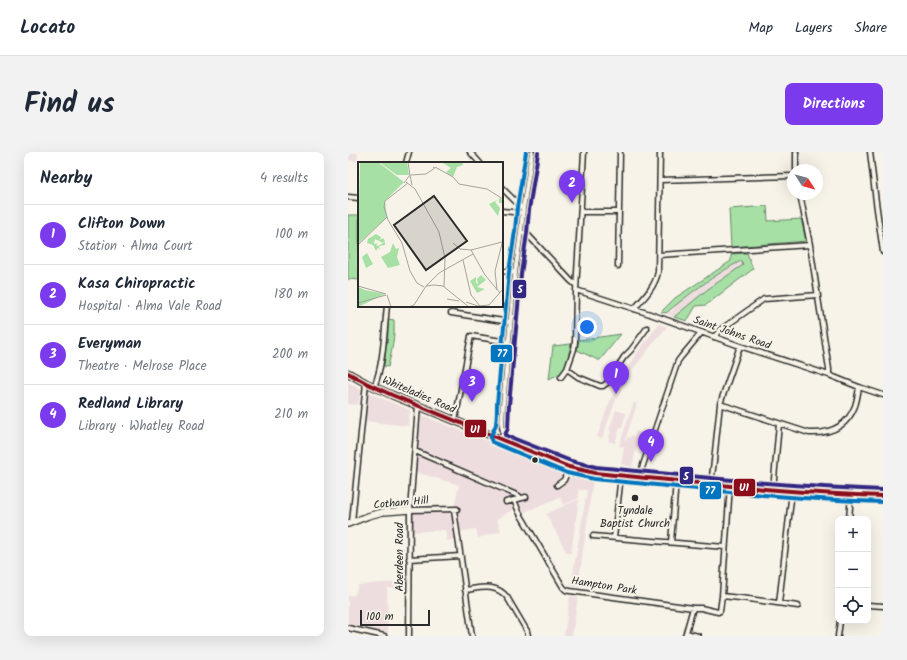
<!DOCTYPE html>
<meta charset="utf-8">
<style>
:root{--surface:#fff;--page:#f2f2f3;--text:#1f2937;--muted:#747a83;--line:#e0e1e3;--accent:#7c3aed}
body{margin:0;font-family:Kalam,sans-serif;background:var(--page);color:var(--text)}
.controls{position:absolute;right:12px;bottom:12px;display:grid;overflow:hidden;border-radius:8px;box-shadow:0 4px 16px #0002}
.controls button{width:36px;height:36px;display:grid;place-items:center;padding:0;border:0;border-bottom:1px solid var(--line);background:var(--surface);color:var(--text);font:20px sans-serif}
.compass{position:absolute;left:439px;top:12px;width:36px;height:36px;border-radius:50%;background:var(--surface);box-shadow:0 4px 16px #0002;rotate:126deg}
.scale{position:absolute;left:12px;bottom:10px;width:70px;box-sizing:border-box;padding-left:4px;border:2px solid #2b2b2b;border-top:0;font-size:11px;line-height:14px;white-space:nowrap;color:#2b2b2b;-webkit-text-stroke:3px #f7f3e8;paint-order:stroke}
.you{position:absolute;left:239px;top:175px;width:14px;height:14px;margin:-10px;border:3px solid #fff;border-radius:50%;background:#1a73e8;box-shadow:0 0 0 6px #1a73e833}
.badge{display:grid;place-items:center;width:26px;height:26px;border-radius:50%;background:var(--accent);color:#fff;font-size:13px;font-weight:700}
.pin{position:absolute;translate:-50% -33px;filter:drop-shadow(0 1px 2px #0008)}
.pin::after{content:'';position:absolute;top:21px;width:14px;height:12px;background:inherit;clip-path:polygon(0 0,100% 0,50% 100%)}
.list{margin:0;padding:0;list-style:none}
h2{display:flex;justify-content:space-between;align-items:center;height:52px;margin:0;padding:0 16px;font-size:17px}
h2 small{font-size:13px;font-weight:400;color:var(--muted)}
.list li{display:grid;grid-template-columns:26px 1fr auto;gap:12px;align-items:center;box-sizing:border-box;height:60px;padding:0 16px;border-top:1px solid var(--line)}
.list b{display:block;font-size:15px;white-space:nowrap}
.list p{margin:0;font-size:13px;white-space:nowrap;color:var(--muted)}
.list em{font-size:13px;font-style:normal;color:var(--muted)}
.icon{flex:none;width:22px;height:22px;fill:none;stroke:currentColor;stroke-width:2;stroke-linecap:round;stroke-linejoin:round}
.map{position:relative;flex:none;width:535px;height:484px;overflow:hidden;border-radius:8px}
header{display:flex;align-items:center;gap:24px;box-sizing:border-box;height:56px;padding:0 20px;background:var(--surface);border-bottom:1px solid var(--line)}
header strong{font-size:19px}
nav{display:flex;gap:22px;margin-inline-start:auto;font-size:14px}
.intro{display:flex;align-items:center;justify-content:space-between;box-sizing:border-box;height:96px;padding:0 24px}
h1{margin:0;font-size:28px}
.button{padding:10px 18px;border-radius:8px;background:var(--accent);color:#fff;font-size:14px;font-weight:700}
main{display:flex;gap:24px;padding:0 24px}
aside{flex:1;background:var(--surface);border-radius:8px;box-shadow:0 4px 16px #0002}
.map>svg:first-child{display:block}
.built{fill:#eedddf}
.green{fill:#a6e0a5;stroke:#688668}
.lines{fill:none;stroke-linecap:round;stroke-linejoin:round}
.street-casing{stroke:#2b2b2b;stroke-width:7}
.secondary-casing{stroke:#2b2b2b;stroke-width:8}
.primary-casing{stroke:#2b2b2b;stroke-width:9}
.street{stroke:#f7f3e8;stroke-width:4}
.secondary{stroke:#f7f3e8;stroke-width:5.5}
.primary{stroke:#f7f3e8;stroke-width:6}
.bus-1-casing{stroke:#f7f3e8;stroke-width:7}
.bus-2-casing{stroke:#f7f3e8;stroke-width:7}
.bus-3-casing{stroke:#f7f3e8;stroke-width:7}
.bus-1{stroke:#8b0d1b;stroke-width:4}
.bus-2{stroke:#0075bf;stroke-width:4}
.bus-3{stroke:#312783;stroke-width:4}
.bus-dot{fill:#2b2b2b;stroke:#f7f3e8;stroke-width:1.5}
.labels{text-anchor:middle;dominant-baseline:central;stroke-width:4;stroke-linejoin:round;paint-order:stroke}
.street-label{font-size:11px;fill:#2b2b2b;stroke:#f7f3e8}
.poi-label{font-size:11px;fill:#2b2b2b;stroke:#f7f3e8}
.inset-road{fill:none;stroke:#a5a39c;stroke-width:1}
.view{fill:#2b2b2b;fill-opacity:0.15;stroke:#2b2b2b;stroke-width:2}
.inset-edge{fill:none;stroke:#2b2b2b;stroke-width:2}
.line-badge{stroke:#f7f3e8;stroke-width:1.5}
.badge-label{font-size:11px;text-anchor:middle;font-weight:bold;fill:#fff}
</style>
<header>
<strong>Locato</strong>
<nav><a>Map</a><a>Layers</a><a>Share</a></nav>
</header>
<div class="intro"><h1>Find us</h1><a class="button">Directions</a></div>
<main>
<aside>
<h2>Nearby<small>4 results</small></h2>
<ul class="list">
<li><span class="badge">1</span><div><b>Clifton Down</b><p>Station · Alma Court</p></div><em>100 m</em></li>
<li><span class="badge">2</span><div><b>Kasa Chiropractic</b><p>Hospital · Alma Vale Road</p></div><em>180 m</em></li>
<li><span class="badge">3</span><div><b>Everyman</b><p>Theatre · Melrose Place</p></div><em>200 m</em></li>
<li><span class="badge">4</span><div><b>Redland Library</b><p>Library · Whatley Road</p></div><em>210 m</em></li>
</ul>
</aside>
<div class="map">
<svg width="535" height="484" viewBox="0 0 535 484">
<rect width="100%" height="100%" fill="#f7f3e8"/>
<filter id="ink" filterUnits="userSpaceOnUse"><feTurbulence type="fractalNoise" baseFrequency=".025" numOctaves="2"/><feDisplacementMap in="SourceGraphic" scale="8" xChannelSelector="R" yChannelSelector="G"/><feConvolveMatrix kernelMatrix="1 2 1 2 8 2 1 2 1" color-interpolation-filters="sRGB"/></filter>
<g filter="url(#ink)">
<path class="built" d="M 5,0 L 9,1 L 9,2 L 10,2 L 9,9 L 0,8 L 0,1 L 5,2 Z
M 393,109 L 395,113 L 360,137 L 326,165 L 318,161 L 321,159 L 323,160 L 327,156 L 326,154 L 372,121 Z
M 311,172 L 319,175 L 307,189 L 282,221 L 269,245 L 254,286 L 249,285 L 260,254 L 269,234 L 291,198 Z
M 0,230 L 13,238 L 10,253 L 0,252 Z
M 20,241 L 62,258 L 60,274 L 16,269 Z
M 286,250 L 289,252 L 277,288 L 278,289 L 279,285 L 282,286 L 283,283 L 286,284 L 288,279 L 296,283 L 291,294 L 288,294 L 289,294 L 284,315 L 273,312 L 276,295 L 275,294 L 274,295 L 271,294 Z
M 268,258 L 278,261 L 274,275 L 272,275 L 267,291 L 260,289 L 263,279 L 261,278 Z
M 73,263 L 217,319 L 240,326 L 240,328 L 245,328 L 230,435 L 223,434 L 239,338 L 230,338 L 231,346 L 215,353 L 212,345 L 172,362 L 168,356 L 149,367 L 153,379 L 133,385 L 130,386 L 128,377 L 106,381 L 107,387 L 99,389 L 97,378 L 63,380 L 65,353 L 106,354 L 111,333 L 67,320 Z
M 231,347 L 223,401 L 219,401 L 198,362 Z
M 57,430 L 57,436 L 39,436 L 40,482 L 0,472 L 0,444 L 7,443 L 10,433 L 33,431 Z
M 222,444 L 230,445 L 224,484 L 216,484 Z"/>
<path class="green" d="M 419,54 L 420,69 L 453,67 L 458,89 L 383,95 L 381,57 Z
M 0,63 L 11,63 L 11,128 L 0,127 Z
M 399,101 L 405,117 L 358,153 L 348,154 L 339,169 L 326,165 L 360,137 L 395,113 L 393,109 C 367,122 340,143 318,161 L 313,160 L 327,146 L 383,109 L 383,102 Z
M 40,167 L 46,168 C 47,184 44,199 40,215 L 36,214 L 40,182 Z
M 273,182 L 252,208 L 250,208 L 229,198 L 231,188 Z
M 223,192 L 218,215 L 213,221 L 201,227 L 205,194 Z"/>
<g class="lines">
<defs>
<path id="street" d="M 122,0 L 132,11
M 448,0 L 448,18
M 522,0 L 528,50 L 535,100
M 58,11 L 61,0
M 312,28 L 445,24
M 154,36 L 175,57
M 452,42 L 462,93 L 481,217 L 481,223
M 0,45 L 11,46
M 154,59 L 174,61
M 233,60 L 270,60
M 173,80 L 180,83 L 223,129 L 228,133
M 311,103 L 462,93
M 270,114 L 272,0
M 154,119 L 167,121
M 228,138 L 302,162 L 392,194 L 481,223 L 511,235 L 535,243
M 286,157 C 296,146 307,135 310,120 L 312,0
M 103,161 L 162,170
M 366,185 L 372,178 L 416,147 L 470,143
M 219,217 L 230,225 L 252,234 L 255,234 L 259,231 L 276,205 L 283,198 L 299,176
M 213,225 L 219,217 L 226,197 L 227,190 L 228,138 L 236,0
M 26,235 C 36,211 36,180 39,154
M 372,252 L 461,281 C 482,282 499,275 507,254 C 509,248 510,242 511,235
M 107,269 L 123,184 L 160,190
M 154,288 L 155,279 L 154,275 L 155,253 L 167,121 L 173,80 L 175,57 L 184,0
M 67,299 L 171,344 L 172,346
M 291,325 L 330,209 L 333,205 L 354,180
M 363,332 L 366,309 L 372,252 L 392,194
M 209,333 L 216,328 L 221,315
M 425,338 L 431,272
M 166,348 L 171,360 L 215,435 L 218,438 L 222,439 L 345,456 L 353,456 L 370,460 L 372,459 L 374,444 L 382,334
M 158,350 L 178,345
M 62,358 L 109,357
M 106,358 L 124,484
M 501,367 L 503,343
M 4,370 L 18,231
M 245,384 L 377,395
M 266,386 L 273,323
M 323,390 L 328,329
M 61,407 L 113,404
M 117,438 C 133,436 147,431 159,445 L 179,479 L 180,484
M 374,444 L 401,447 L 450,454
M 431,451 L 444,339
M 520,453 L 535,454
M 0,476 L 36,484
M 338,481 L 350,484
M 61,484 L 62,358 L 70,254
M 337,484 L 345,456
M 490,484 L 492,469"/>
<path id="secondary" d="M 0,372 L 20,364 L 35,360 L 62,358"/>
<path id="primary" d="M 0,221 L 18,231 L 44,243 L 221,315 L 247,321 L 444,339 L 503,343 L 535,344"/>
</defs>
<use href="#street" class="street-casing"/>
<use href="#secondary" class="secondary-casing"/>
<use href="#primary" class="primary-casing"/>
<use href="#street" class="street"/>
<use href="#secondary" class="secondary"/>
<use href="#primary" class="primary"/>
<defs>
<path id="bus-1" d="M 0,221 L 18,231 L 44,243 L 221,315 L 247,321 C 343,330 439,341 535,344"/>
<path id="bus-2" d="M 178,0 L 169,56 L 167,79 L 161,120 L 149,252 C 149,259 149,266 148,272 C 147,279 140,283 144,290 L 219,321 L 246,327 C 342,336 438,347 535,350"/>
<path id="bus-3" d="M 190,1 L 181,58 L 179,81 L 173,122 L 161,253 L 160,276 L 157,283 L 223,309 L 248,315 C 343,324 439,335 535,338"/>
</defs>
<use href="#bus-1" class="bus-1-casing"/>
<use href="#bus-2" class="bus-2-casing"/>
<use href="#bus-3" class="bus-3-casing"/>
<use href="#bus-1" class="bus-1"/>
<use href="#bus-2" class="bus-2"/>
<use href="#bus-3" class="bus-3"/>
</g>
</g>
<g class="bus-dot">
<circle cx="187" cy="308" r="3.5"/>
<circle cx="287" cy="346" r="4"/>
</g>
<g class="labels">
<g class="street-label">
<text transform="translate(384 181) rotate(19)">Saint Johns Road</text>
<text transform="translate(71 243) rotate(23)">Whiteladies Road</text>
<text transform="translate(53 351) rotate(-5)">Cotham Hill</text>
<text transform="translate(52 405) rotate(-90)">Aberdeen Road</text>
<text transform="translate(256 434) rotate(9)">Hampton Park</text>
</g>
<g class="poi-label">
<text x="287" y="359">Tyndale<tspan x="287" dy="13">Baptist Church</tspan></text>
</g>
</g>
<g transform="translate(10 10)">
<rect width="145" height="145" fill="#f7f3e8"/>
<path d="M 2,0 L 20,0 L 46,20 L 27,39 L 29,55 L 0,82 ZM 21,0 L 49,0 L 51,13 L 39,13 ZM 104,0 L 105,3 L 99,5 L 95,15 L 88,10 L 93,6 L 85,1 ZM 143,36 L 145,41 L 141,41 L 141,37 L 137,40 L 142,46 L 140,54 L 131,42 ZM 18,72 L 23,75 L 22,78 L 25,76 L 27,79 L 25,81 L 17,77 L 16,82 L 20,81 L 18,83 L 20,84 L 27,80 L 27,83 L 21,84 L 22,87 L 20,86 L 18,89 L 15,83 L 9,81 L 10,77 ZM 35,81 L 38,87 L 41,86 L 39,95 L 42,103 L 30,106 L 23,95 L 32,90 ZM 9,91 L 15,102 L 8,106 L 4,95 ZM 123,113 L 128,118 L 119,125 L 127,127 L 119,131 L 112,119 L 118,115 L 118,121 L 120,122 L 119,117 ZM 0,125 L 7,128 L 27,132 L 0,145 Z" fill="#a6e0a5"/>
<path class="inset-road" d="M 50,0 L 52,13M 77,5 L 95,15 L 101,22 L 129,27 L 145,37M 53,13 L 68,12 L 77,6 L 75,5M 48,20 L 57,27 L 81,70 L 87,96 L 86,125M 46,21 L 52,13 L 54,23M 50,21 L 27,39 L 26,45 L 30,58 L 44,81 L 52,109 L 59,121 L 66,125M 95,81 L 102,87 L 113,88 L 144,80M 0,83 L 29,55M 113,88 L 127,113 L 142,131M 105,98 L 113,133 L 122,144M 0,124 L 28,132M 68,124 L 81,111 L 115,92M 139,128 L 137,109 L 145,78M 29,133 L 33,145M 89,137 L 101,139M 108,140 L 120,144 L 131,143 L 145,127M 0,141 L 28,133M 51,145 L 56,143 L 68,124 L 76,123 L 85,124 L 111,145"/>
<path class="view" d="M 76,34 L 109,79 L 68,108 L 36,63 Z"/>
<rect width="145" height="145" class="inset-edge"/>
</g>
<g class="line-badge">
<rect x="164" y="127" width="15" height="20" rx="4" fill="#312783"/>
<rect x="142" y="192" width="23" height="19" rx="4" fill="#0075bf"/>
<rect x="116" y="267" width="23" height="19" rx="4" fill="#8b0d1b"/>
<rect x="331" y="314" width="15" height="19" rx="4" fill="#312783"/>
<rect x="385" y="326" width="23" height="19" rx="4" fill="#8b0d1b"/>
<rect x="351" y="329" width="23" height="19" rx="4" fill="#0075bf"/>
</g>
<g class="badge-label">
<text x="172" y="141">5</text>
<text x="154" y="205">77</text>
<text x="127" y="281">U1</text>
<text x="338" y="328">5</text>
<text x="396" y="339">U1</text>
<text x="362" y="342">77</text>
</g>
</svg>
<div class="controls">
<button>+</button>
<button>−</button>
<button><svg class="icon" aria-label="locate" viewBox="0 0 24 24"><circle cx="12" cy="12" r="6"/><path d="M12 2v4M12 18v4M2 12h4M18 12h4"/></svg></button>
</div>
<svg class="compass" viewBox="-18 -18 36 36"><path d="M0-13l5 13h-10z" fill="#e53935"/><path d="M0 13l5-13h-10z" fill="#747a83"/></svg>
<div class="scale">100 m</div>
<div class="you"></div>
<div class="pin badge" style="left:268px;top:242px">1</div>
<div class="pin badge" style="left:224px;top:51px">2</div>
<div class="pin badge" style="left:124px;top:250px">3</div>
<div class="pin badge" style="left:303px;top:310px">4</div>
</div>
</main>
